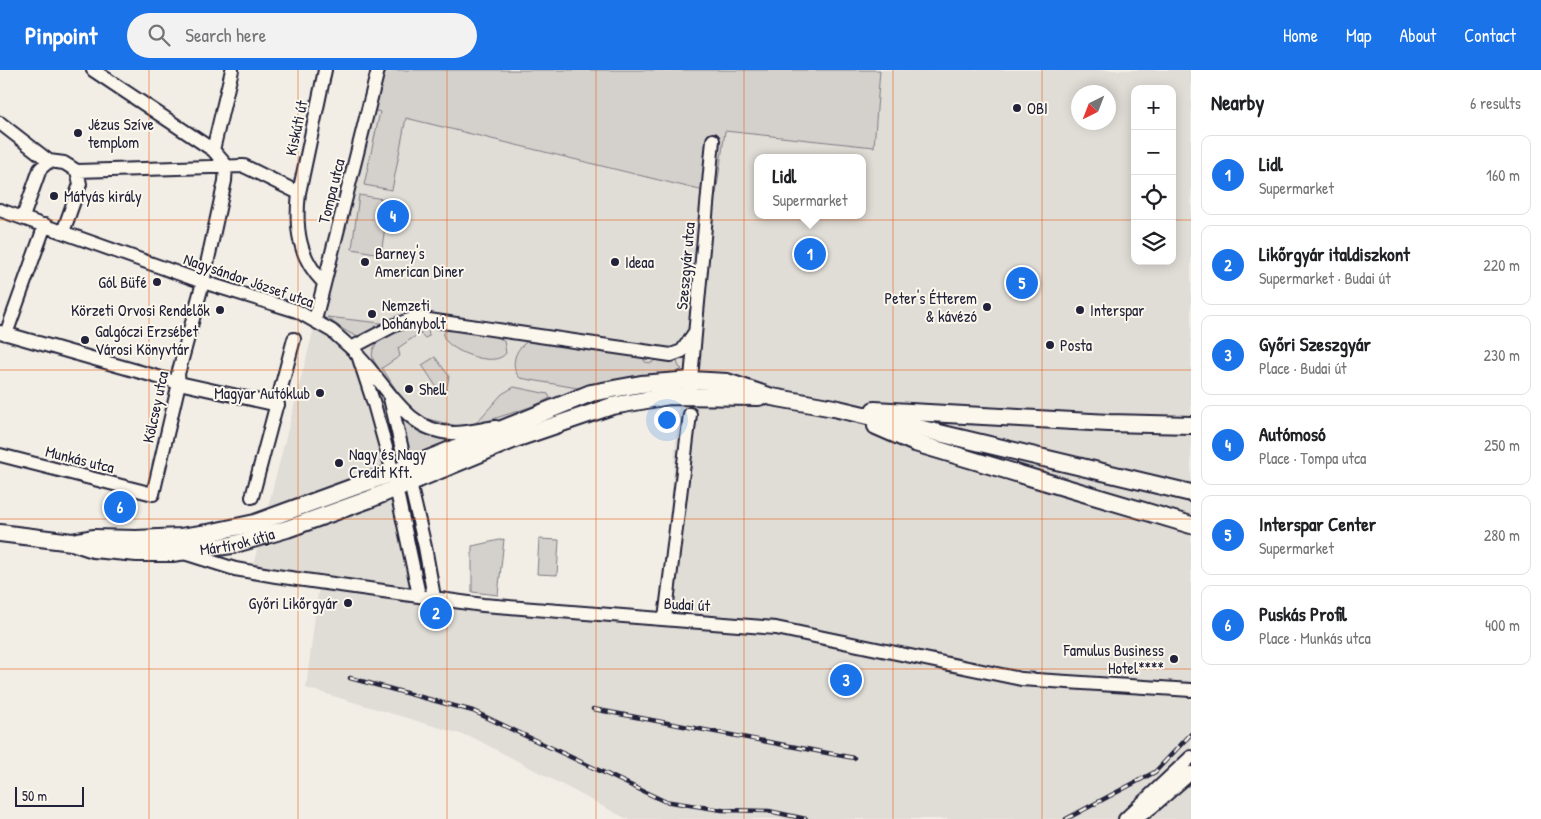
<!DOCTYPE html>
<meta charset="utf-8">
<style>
:root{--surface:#fff;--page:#f2f2f2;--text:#202124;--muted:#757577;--line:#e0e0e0;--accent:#1a73e8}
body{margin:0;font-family:"Patrick Hand",sans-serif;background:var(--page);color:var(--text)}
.controls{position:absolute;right:15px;top:15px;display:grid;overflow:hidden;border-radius:10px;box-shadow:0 2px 12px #0003}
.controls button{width:45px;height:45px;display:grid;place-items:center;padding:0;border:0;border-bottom:1px solid var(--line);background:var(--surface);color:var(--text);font:25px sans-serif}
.compass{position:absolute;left:1071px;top:15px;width:45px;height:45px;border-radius:50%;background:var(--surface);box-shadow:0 2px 12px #0003;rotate:222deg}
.scale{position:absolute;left:15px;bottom:12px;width:69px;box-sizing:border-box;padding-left:5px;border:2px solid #22223b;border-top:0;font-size:14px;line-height:18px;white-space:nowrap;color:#22223b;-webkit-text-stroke:4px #fbf7ec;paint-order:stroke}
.you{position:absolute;left:666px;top:349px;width:18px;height:18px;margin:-12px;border:4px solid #fff;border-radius:50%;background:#1a73e8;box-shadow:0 0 0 8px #1a73e833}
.badge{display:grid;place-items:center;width:32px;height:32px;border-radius:50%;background:var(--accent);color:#fff;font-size:16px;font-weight:700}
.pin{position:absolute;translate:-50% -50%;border:2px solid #fff;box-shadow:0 1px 5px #0006}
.popup{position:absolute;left:754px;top:84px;width:112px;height:65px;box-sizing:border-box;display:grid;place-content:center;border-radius:10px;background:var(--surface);filter:drop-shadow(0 1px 4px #0005);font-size:16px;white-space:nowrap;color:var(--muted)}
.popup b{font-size:19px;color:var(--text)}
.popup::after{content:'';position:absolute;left:50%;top:100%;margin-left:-10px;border:10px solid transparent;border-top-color:var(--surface)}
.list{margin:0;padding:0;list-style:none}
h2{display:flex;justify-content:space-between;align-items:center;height:65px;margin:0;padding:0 20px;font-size:21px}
h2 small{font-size:16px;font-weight:400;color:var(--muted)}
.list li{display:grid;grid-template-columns:32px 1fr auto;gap:15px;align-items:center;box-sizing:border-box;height:80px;margin:0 10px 10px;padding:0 10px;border:1px solid var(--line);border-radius:10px}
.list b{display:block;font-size:19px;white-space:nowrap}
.list p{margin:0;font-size:16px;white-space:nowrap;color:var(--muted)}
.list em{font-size:16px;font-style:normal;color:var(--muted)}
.icon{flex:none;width:28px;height:28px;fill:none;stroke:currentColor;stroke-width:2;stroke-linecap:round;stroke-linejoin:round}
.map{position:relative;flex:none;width:1191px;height:749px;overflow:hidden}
header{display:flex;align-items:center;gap:30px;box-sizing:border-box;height:70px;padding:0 25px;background:var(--accent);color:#fff}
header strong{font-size:24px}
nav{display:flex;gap:28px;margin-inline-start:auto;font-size:18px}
.search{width:350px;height:45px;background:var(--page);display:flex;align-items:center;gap:12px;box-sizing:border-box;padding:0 18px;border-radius:28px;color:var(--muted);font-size:19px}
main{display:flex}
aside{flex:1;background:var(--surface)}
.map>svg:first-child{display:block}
.built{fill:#e0dcd6;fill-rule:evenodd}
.green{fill:#d4d1cc;stroke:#7b7a84}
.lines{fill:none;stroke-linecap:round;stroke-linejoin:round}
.minor-casing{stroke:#22223b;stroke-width:16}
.major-casing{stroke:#22223b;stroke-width:20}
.minor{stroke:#fbf7ec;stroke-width:12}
.major{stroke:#fbf7ec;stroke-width:16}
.rail-casing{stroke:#22223b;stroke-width:4.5}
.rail{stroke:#fbf7ec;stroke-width:2.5;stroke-dasharray:8;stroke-linecap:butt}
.grid{fill:none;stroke:#e8590c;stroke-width:1;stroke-opacity:0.55}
.poi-dot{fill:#22223b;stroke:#fbf7ec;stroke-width:2}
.labels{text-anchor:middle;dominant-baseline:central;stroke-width:4;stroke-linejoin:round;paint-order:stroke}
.poi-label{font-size:16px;fill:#22223b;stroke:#fbf7ec;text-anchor:start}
.street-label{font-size:16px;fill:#22223b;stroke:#fbf7ec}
</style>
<header>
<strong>Pinpoint</strong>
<div class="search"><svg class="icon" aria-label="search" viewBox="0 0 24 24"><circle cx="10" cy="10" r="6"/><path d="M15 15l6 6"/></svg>Search here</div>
<nav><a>Home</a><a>Map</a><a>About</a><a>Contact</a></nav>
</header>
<main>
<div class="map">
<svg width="1191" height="749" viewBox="0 0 1191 749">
<rect width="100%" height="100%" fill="#f2eee5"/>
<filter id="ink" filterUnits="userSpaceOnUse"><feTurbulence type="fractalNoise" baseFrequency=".02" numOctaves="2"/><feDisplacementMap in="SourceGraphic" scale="10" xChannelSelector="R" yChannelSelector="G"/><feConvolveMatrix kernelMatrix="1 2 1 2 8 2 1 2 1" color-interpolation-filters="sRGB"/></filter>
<g filter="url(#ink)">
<path class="built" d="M 880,0 L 1191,0 L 1191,749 L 627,749 L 474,668 L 306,618 L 319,515 L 250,507 L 313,262 L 373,40 L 715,124 L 725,61 L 874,77 ZM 1135,19 L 1172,19 L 1172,191 L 1135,191 ZM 1078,22 L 1108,22 L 1108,52 L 1078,52 ZM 758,88 L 862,88 L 862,145 L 758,145 ZM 679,334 L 666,489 L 655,553 L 436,531 L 415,421 L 573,355 L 623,343 Z"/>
<path class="green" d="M 384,0 L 880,0 L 874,77 L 725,61 L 716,124 L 406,48 L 392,120 L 364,115 L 380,42 L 373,40 Z
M 359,125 L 389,130 L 381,184 L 352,179 Z
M 327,247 L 389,254 C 366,266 363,273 340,257 C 336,254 331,251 327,247 Z
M 423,254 L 428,257 L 429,266 L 425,268 L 420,263 L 398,278 L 400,286 L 382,298 L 406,335 L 418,347 L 458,356 L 476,353 L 502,324 L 514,317 L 548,324 L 550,328 C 534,337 514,342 496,348 C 420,377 413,350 374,291 C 363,269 407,256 423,254 Z
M 447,260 L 495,265 L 504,271 L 506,283 C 495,300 443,279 443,264 Z
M 532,270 L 642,285 L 645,292 L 652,293 L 657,287 L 676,288 L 679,297 L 682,299 L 674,304 L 604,312 L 577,318 L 520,308 C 508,296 516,274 532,270 Z
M 435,287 L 449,306 L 446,322 L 438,319 L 422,295 Z
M 367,300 L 383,326 L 397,390 L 394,390 Z
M 399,347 L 420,363 L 451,372 L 409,388 Z
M 504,469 L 498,525 L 472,522 L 472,476 Z
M 539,469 L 559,470 L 557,505 L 537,504 Z"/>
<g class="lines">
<defs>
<path id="minor" d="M 0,53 L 49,91
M 213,80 L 232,0
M 77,101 L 244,96 L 299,123 C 295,157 298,187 324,213
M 299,123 L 325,0
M 0,140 L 203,212 L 297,241 L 332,261 L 351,278 L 358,285 L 374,334 L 393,403 L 419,525
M 23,147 L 40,99 L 49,91 L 64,93 L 77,101 L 80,114 L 63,162
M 315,250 L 378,0
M 0,262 L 179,313 L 278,335
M 6,264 L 45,155
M 351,278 L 395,255 L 415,248 L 671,285 L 682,281 L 695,262
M 360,288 C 388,317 407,362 453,363 C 467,363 482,359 496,357
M 690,319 L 713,70
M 389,324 L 425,477 L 434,527
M 0,385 L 153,424 L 179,313 L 178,304 L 203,212 L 225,111 L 226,95 L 213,80 L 93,0
M 252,427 L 294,269
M 181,482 L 235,499 L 276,506 L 483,535 L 776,558 L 1021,609 L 1191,620
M 665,549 L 690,344
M 1125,749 L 1191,687
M 1136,749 L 1152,737 L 1191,703"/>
<g id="major">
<path d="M 874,340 L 1109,353 L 1191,355"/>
<path d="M 876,356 L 915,373 L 1191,455"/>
<path id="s1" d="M 0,463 L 72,472 L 93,479 L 137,483 L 172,483 L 232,475 L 287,459 L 370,429 L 515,369 L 612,336 L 669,326 L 759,327"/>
<path d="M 72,472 L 93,468 L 136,469 L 181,467 L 208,463 L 255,453 L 406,398 L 591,323 L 641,314 L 691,310 L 727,312 L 772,327 L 834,338 L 1191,423"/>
</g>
</defs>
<use href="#minor" class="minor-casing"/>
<use href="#major" class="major-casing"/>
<use href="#minor" class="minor"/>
<use href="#major" class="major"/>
<defs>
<path id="rail" d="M 350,608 L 473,641 L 664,731 L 722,740 L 769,741 L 806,749
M 593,639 L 854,688
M 1066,749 L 1155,702 L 1191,664"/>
</defs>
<use href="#rail" class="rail-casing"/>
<use href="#rail" class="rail"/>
</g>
</g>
<path class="grid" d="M 149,0 L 149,749M 298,0 L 298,749M 447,0 L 447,749M 596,0 L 596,749M 744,0 L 744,749M 893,0 L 893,749M 1042,0 L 1042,749M 0,150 L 1135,150M 1172,150 L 1191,150M 0,300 L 1191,300M 0,449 L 1191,449M 0,599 L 1191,599"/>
<g class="poi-dot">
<circle cx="1017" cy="38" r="5"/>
<circle cx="78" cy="63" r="5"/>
<circle cx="54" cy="126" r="5"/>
<circle cx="365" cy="192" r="5"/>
<circle cx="615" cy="192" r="5"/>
<circle cx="157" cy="212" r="5"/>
<circle cx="987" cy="237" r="5"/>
<circle cx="220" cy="240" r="5"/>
<circle cx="1080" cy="240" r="5"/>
<circle cx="372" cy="244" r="5"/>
<circle cx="85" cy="270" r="5"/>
<circle cx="1050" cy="275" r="5"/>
<circle cx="409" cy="319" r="5"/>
<circle cx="320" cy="323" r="5"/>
<circle cx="339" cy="393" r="5"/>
<circle cx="348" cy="533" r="5"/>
<circle cx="1174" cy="589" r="5"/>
</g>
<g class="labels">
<g class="poi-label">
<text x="1027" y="38">OBI</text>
<text x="88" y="54">Jézus Szíve<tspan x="88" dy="18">templom</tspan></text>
<text x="64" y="126">Mátyás király</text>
<text x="375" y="183">Barney's<tspan x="375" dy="18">American Diner</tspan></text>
<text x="625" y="192">Ideaa</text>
<text x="147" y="212" text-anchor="end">Gól Büfé</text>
<text x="977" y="228" text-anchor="end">Peter's Étterem<tspan x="977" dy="18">&amp; kávézó</tspan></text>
<text x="382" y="235">Nemzeti<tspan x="382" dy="18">Dohánybolt</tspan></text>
<text x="210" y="240" text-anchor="end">Körzeti Orvosi Rendelők</text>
<text x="1090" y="240">Interspar</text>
<text x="95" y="261">Galgóczi Erzsébet<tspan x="95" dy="18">Városi Könyvtár</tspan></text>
<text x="1060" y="275">Posta</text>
<text x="419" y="319">Shell</text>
<text x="310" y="323" text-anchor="end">Magyar Autóklub</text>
<text x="349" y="384">Nagy és Nagy<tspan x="349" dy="18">Credit Kft.</tspan></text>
<text x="338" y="533" text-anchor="end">Győri Likőrgyár</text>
<text x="1164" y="580" text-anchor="end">Famulus Business<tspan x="1164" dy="18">Hotel****</tspan></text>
</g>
<g class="street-label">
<text transform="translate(296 58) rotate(-78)">Kiskúti út</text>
<text transform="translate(331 121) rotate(-76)">Tompa utca</text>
<text transform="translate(685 196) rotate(-85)">Szeszgyár utca</text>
<text transform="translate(249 210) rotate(19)">Nagysándor József utca</text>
<text transform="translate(155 337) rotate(-78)">Kölcsey utca</text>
<text transform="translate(80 389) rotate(14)">Munkás utca</text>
<text stroke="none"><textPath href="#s1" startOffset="240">Mártírok útja</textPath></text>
<text transform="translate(687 534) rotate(3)">Budai út</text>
</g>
</g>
</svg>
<div class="controls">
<button>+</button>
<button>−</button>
<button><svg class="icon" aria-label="locate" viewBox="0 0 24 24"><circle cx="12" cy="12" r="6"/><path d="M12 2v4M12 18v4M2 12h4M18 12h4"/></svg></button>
<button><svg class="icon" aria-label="layers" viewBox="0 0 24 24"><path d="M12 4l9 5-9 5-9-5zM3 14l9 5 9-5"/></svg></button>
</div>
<svg class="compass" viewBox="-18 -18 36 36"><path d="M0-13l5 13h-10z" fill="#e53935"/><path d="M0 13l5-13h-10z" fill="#757577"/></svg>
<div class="scale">50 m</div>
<div class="you"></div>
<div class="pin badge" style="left:810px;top:184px">1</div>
<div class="popup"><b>Lidl</b>Supermarket</div>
<div class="pin badge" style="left:436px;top:543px">2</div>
<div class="pin badge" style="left:846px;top:610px">3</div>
<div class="pin badge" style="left:393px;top:146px">4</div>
<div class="pin badge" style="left:1022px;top:213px">5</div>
<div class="pin badge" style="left:120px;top:437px">6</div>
</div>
<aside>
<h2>Nearby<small>6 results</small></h2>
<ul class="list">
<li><span class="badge">1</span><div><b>Lidl</b><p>Supermarket</p></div><em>160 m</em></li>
<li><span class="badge">2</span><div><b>Likőrgyár italdiszkont</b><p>Supermarket · Budai út</p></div><em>220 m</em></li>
<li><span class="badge">3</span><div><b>Győri Szeszgyár</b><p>Place · Budai út</p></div><em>230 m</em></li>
<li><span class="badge">4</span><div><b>Autómosó</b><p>Place · Tompa utca</p></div><em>250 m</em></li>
<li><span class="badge">5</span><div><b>Interspar Center</b><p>Supermarket</p></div><em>280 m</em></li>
<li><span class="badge">6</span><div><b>Puskás Profil</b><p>Place · Munkás utca</p></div><em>400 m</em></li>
</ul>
</aside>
</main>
